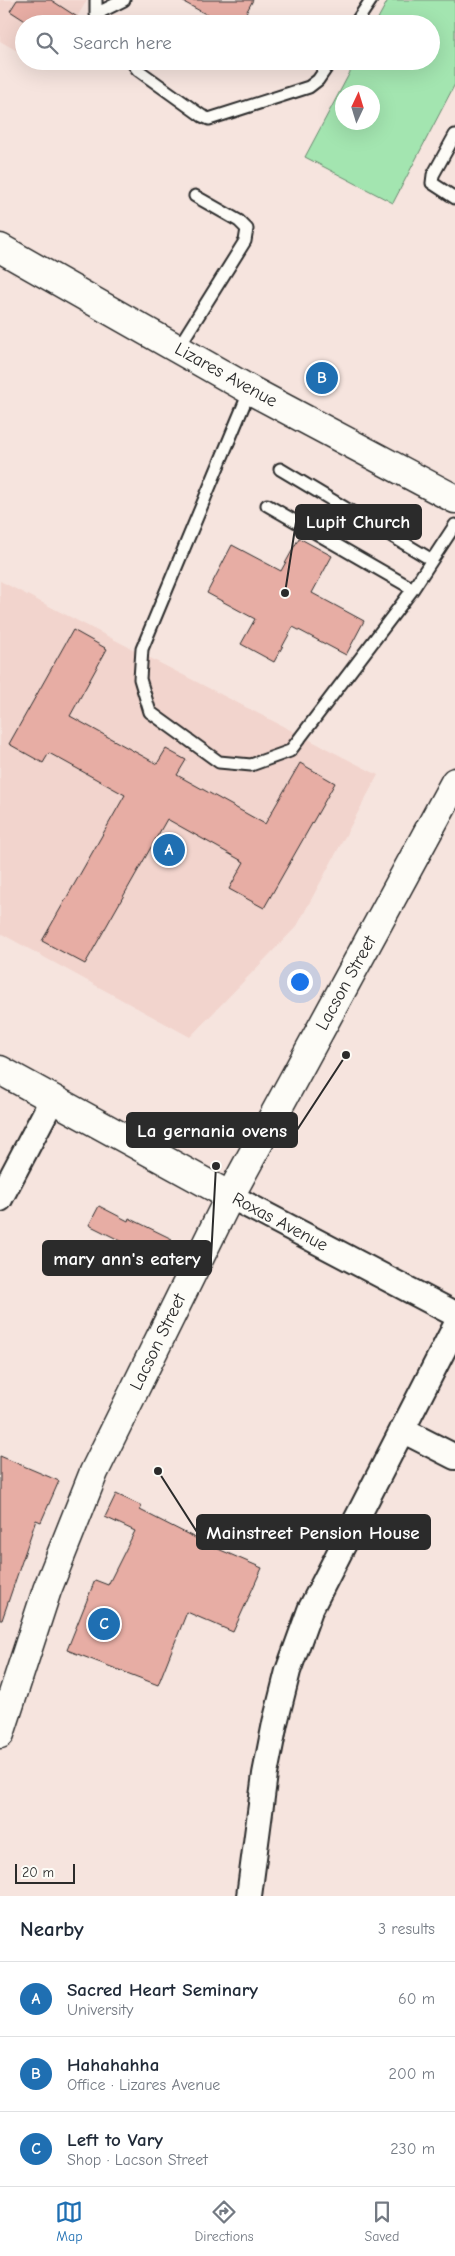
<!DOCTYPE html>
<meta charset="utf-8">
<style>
:root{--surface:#fff;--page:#f6f6f7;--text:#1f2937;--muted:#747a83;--line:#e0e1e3;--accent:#1f6fb2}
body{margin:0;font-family:"Comic Neue",sans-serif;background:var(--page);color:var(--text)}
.compass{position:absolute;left:335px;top:85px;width:45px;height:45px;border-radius:50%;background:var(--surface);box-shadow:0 5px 20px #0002;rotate:4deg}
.scale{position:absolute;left:15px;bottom:12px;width:60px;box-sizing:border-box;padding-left:5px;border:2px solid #2b2b2b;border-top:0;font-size:14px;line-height:18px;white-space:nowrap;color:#2b2b2b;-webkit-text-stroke:4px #fdfcf7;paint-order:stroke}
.you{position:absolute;left:299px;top:981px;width:18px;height:18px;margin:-12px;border:4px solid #fff;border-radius:50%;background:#1a73e8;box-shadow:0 0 0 8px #1a73e833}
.badge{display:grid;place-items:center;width:32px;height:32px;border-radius:50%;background:var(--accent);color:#fff;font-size:16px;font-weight:700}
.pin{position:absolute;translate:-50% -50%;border:2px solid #fff;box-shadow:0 1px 5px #0006}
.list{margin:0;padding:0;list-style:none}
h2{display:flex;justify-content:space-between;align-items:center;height:65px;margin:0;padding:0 20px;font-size:21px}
h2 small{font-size:16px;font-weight:400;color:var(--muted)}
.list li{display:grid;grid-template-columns:32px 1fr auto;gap:15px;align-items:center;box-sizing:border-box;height:75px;padding:0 20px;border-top:1px solid var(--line)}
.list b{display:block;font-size:19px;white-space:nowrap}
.list p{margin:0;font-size:16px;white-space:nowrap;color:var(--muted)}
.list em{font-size:16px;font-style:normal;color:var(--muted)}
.icon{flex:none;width:28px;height:28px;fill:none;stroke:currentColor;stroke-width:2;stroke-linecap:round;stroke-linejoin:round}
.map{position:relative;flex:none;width:455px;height:1896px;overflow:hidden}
.search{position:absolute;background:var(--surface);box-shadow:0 5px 20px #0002;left:15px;right:15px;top:15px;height:55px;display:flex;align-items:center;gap:12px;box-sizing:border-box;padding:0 18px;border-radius:28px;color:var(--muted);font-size:19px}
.sheet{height:290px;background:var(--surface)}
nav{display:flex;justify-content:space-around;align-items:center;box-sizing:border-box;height:70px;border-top:1px solid var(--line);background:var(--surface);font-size:14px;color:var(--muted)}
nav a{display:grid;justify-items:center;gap:2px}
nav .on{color:var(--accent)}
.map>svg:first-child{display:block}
.built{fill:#f2d4cd}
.green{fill:#a3e5b0;stroke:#67886e;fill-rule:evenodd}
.building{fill:#e7ada4;stroke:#2b2b2b}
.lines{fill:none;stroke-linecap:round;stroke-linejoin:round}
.service-casing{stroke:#2b2b2b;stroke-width:15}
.minor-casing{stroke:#2b2b2b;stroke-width:28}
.tertiary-casing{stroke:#2b2b2b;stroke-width:31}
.secondary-casing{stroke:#2b2b2b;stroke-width:31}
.service{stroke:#fdfcf7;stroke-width:11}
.minor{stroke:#fdfcf7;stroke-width:24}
.tertiary{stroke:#fdfcf7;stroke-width:28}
.secondary{stroke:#fdfcf7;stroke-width:28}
.labels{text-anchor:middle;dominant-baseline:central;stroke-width:4;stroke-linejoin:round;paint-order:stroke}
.street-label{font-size:18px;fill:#2b2b2b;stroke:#fdfcf7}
.leader{fill:none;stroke:#2b2b2b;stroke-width:2}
.callout-dot{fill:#2b2b2b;stroke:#fdfcf7;stroke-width:2}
.callout{fill:#2b2b2b;stroke:#2b2b2b;stroke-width:2}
.callout-label{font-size:19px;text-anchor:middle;font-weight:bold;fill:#fff}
</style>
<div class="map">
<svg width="455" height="1896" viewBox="0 0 455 1896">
<rect width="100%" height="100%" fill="#f6e4de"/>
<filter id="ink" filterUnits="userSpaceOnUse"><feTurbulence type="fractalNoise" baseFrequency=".02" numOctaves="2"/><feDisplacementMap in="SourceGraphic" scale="10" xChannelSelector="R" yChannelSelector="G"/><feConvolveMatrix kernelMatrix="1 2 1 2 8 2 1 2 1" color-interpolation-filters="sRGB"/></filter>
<g filter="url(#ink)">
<path class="built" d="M 0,0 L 87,0 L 73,24 L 24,24 L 24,55 L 0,41 Z
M 0,581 L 378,775 L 297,926 L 190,1037 L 0,933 Z"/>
<path class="green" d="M 388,0 L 455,0 L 455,84 L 393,203 L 305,157 L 356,61 L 431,61 L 431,24 L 375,24 ZM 342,92 L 372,92 L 372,122 L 342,122 Z"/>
<path class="building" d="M 17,0 L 51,0 L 88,24 L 30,24 L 10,11 Z
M 180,0 L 253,0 L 240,24 L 224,24 Z
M 299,538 L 332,556 L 312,593 L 364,621 L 346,655 L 293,627 L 274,662 L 241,644 L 255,619 L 207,593 L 232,545 L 281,571 Z
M 73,630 L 107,649 L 70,716 L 157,764 L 166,749 L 186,760 L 177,775 L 265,824 L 300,763 L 335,783 L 264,908 L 229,889 L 244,862 L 167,819 L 85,964 L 42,941 L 125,795 L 49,753 L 43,763 L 9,744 Z
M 99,1206 L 128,1221 L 129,1218 L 172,1239 L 161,1261 L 89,1225 Z
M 0,1456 L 59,1481 L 41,1522 L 36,1520 L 2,1620 L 0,1620 Z
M 116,1494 L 142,1506 L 140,1510 L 209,1545 L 262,1568 L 233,1632 L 187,1612 L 158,1685 L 67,1650 L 95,1580 L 108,1585 L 135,1531 L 105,1517 Z"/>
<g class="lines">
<defs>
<path id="service" d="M 96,0 L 96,14 L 103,24
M 96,14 L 124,0
M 355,24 L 371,0
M 131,61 L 138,70 L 202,116 L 209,119 L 309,87 L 318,80 L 331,61
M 455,135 L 433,175 L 432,183 L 455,198
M 178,348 L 245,241 L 247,229 L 239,221 L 195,196
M 250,390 L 142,649 L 140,679 L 150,712 L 219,762 L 251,765 L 290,751 L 413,589
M 280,469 L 432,560 L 455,525
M 267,505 L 413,589 L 432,560"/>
<path id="minor" d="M 230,1196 L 455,1314
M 0,1199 L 52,1100
M 402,1430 L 455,1457
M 249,1896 L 265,1774 L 275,1723 L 288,1671 L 310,1610 L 455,1327"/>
<path id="tertiary" d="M 0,248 L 250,390 L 455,499
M 0,1070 L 230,1196"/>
<path id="secondary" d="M 0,1734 L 47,1590 L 94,1472 L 230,1196 L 455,782"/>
</defs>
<use href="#service" class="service-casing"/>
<use href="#minor" class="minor-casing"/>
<use href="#tertiary" class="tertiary-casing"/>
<use href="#secondary" class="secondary-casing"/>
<use href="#service" class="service"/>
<use href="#minor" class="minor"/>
<use href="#tertiary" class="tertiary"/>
<use href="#secondary" class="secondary"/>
</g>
</g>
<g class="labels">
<g class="street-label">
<text transform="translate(226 375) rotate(29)">Lizares Avenue</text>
<text transform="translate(346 983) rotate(-61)">Lacson Street</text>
<text transform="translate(280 1222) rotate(28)">Roxas Avenue</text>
<text transform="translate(158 1342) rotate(-64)">Lacson Street</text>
</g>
</g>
<path class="leader" d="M285 593L296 522M346 1055L297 1130M216 1166L211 1258M158 1471L197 1532"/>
<g class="callout-dot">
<circle cx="285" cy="593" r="5"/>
<circle cx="346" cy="1055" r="5"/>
<circle cx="216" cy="1166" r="5"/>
<circle cx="158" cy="1471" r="5"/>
</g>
<g class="callout">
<rect x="296" y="505" width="125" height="34" rx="5"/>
<rect x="127" y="1113" width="170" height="34" rx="5"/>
<rect x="43" y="1241" width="168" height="34" rx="5"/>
<rect x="197" y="1515" width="233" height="34" rx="5"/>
</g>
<g class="callout-label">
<text x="358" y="528">Lupit Church</text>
<text x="212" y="1137">La gernania ovens</text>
<text x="127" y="1265">mary ann's eatery</text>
<text x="313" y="1539">Mainstreet Pension House</text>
</g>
</svg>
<svg class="compass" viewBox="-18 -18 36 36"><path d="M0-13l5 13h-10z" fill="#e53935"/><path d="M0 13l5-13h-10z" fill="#747a83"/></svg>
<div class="scale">20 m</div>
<div class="you"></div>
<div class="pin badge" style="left:169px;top:850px">A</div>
<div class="pin badge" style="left:322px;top:378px">B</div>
<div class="pin badge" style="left:104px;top:1624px">C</div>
<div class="search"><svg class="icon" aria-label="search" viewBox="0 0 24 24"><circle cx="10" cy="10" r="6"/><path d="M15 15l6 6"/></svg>Search here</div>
</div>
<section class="sheet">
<h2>Nearby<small>3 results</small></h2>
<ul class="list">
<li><span class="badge">A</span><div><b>Sacred Heart Seminary</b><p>University</p></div><em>60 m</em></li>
<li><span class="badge">B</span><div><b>Hahahahha</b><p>Office · Lizares Avenue</p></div><em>200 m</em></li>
<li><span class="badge">C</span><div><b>Left to Vary</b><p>Shop · Lacson Street</p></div><em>230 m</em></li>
</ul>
</section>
<nav>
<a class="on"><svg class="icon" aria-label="map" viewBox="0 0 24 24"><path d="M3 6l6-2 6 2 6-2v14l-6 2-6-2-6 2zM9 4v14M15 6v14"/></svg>Map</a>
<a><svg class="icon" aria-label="directions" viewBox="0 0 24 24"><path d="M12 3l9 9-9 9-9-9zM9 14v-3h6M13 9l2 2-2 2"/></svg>Directions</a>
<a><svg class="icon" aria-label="saved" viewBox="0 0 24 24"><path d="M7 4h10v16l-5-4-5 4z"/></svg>Saved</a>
</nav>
